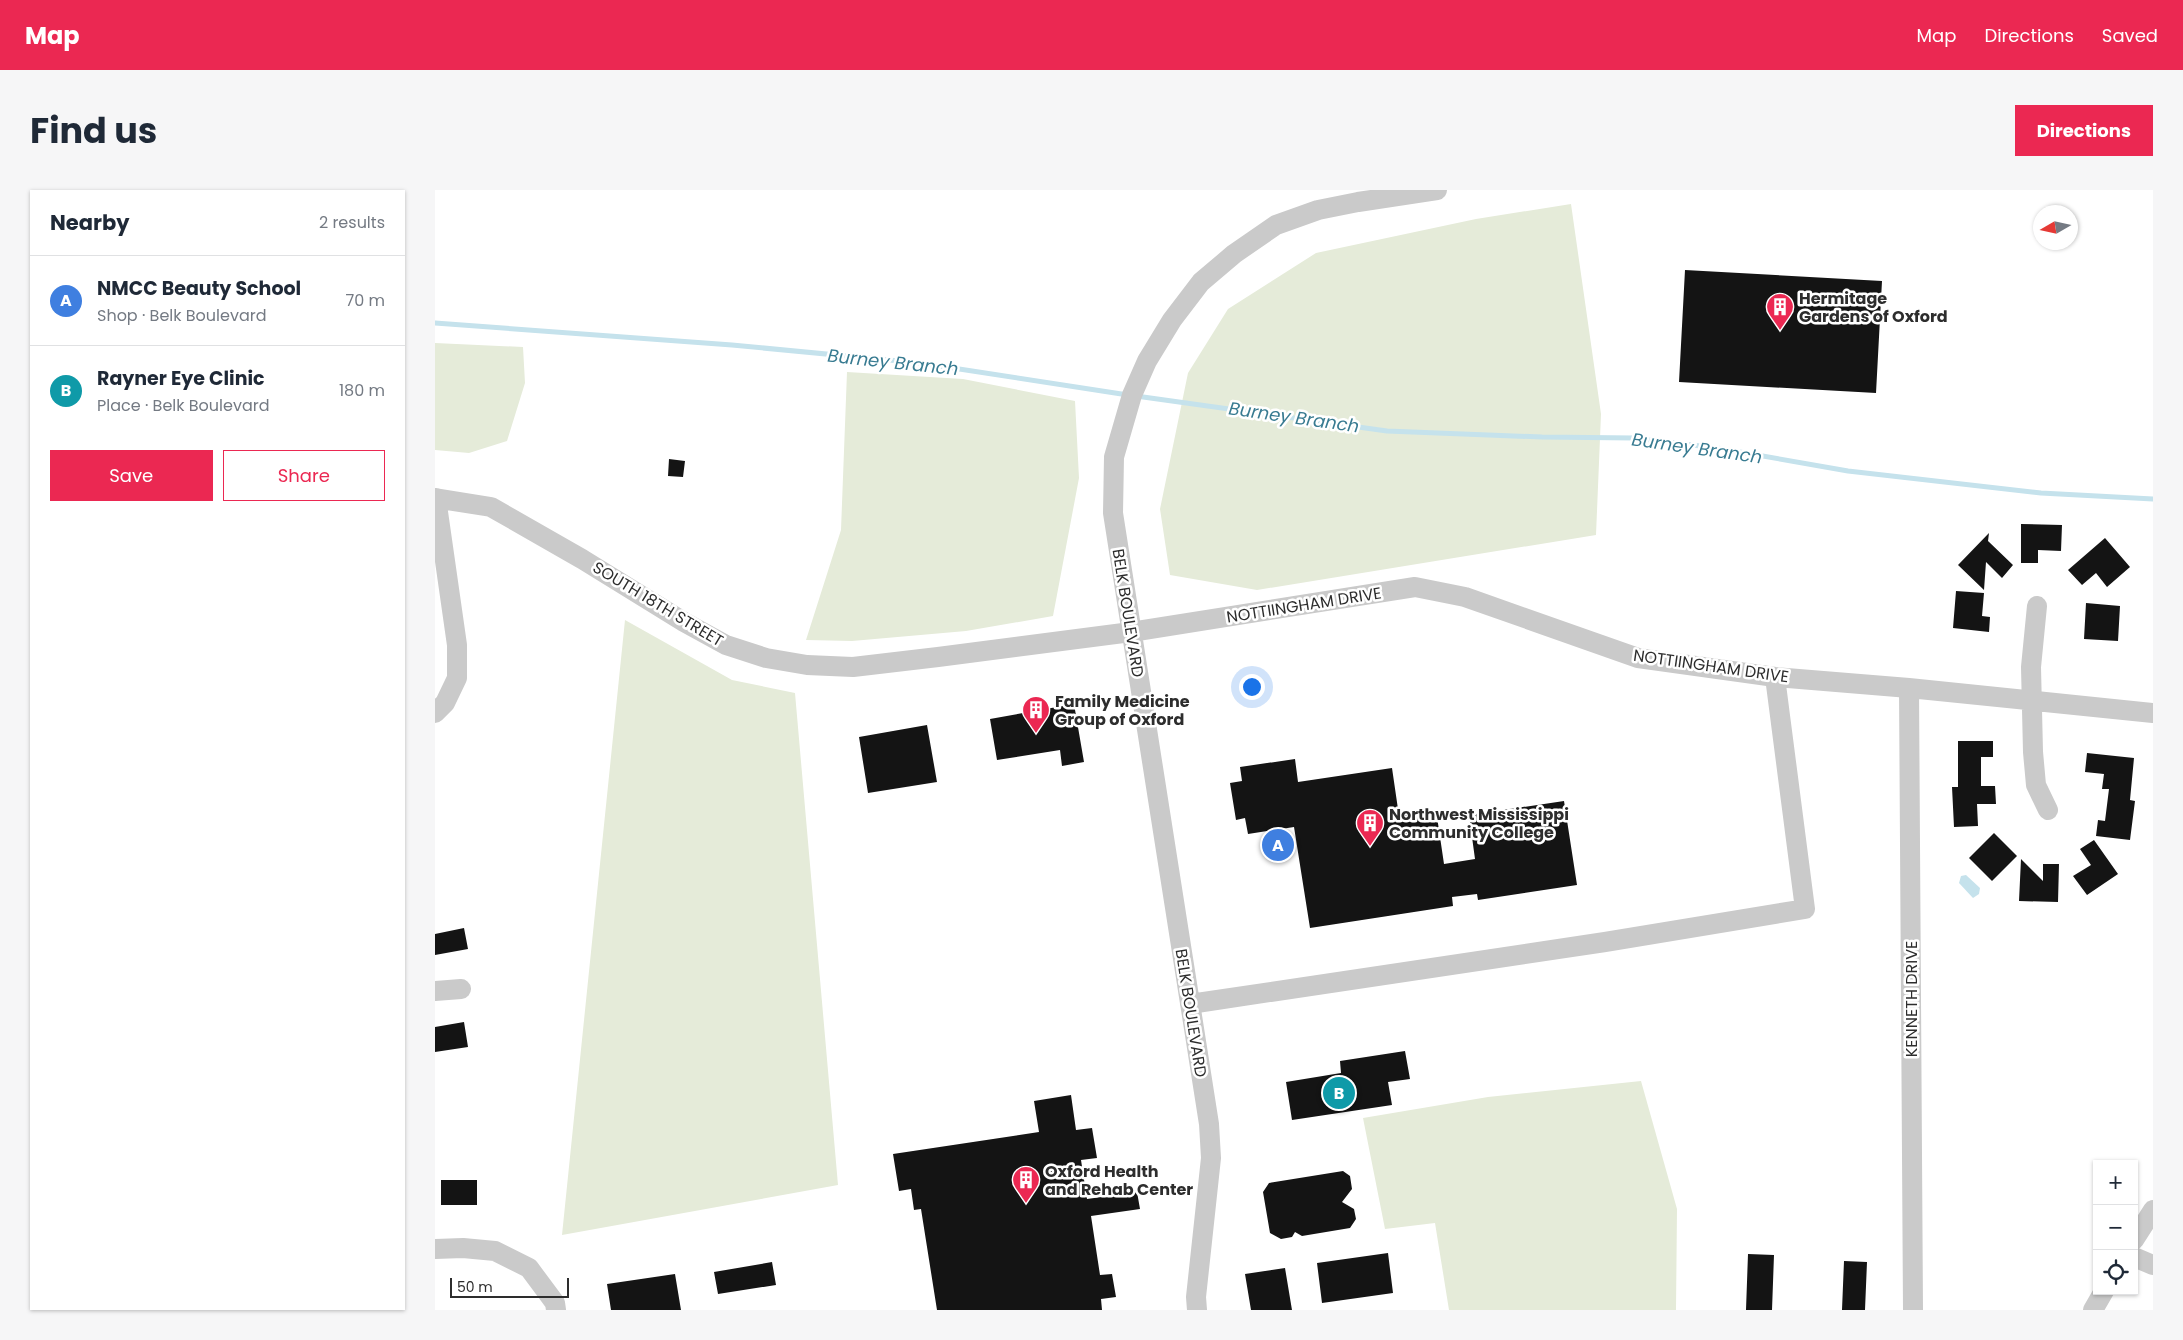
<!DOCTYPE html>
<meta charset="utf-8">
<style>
:root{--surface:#fff;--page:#f6f6f7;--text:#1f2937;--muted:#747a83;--line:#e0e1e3;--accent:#eb2852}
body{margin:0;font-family:Poppins,sans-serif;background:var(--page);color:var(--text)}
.controls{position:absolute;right:15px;bottom:15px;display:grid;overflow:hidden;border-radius:0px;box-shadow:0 1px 4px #0004}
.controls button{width:45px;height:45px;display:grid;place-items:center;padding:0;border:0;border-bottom:1px solid var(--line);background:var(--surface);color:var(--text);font:25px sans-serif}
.compass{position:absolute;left:1598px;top:15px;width:45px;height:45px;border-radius:50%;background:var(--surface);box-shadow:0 1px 4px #0004;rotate:261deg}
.scale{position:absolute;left:15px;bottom:12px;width:119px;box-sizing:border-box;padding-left:5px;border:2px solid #2d2d2d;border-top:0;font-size:14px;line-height:18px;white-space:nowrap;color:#2d2d2d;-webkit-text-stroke:4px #fff;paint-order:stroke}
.you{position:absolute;left:816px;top:496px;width:18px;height:18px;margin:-12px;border:4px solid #fff;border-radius:50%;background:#1a73e8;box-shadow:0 0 0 8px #1a73e833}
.badge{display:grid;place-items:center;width:32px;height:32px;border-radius:50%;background:var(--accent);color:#fff;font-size:16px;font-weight:700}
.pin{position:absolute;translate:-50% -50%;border:2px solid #fff;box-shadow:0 1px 5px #0006}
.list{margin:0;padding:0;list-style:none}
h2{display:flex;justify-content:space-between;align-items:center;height:65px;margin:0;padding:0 20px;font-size:21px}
h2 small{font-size:16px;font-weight:400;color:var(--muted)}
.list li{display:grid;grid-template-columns:32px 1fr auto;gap:15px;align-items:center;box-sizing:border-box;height:90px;padding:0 20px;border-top:1px solid var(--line)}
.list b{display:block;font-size:19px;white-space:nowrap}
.list p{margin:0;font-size:16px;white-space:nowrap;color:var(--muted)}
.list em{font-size:16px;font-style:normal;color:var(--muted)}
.actions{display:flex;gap:10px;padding:15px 20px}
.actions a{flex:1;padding:11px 0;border:1px solid var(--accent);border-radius:0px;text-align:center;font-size:18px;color:var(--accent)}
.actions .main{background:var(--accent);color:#fff}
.icon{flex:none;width:28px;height:28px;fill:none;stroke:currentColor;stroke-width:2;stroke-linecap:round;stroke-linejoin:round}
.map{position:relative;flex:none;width:1718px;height:1120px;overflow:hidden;border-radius:0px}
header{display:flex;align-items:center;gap:30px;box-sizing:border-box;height:70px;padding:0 25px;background:var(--accent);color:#fff}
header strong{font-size:24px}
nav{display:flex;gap:28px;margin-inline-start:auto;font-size:18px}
.intro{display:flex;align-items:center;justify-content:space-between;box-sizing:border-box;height:120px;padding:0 30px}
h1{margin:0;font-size:35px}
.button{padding:12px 22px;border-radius:0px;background:var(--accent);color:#fff;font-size:18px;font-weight:700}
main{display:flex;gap:30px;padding:0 30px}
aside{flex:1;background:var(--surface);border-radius:0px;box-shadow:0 1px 4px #0004}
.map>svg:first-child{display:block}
.green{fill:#e5ebd9}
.water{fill:#c5e2ec}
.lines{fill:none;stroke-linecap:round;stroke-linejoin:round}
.stream{stroke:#c5e2ec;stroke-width:5}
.building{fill:#141414}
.minor{stroke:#cacaca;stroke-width:20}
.labels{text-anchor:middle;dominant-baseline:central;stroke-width:5;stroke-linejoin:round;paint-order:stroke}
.poi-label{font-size:16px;font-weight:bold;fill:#2d2d2d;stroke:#fff;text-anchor:start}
.street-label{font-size:16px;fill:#2d2d2d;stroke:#fff}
.water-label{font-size:18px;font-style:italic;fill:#387b91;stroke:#fff}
</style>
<header>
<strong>Map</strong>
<nav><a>Map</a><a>Directions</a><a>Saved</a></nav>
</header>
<div class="intro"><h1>Find us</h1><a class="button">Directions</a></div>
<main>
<aside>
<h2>Nearby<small>2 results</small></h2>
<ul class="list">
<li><span class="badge" style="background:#3f7fe0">A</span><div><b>NMCC Beauty School</b><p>Shop · Belk Boulevard</p></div><em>70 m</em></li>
<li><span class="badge" style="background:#0f9aa8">B</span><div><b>Rayner Eye Clinic</b><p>Place · Belk Boulevard</p></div><em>180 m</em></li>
</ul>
<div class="actions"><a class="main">Save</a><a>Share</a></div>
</aside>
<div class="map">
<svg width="1718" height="1120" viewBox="0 0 1718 1120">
<rect width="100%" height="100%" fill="#fff"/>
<path class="green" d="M 1136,14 L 1166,224 L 1161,345 L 822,400 L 735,385 L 725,319 L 753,183 L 793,119 L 881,63 L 1041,29 Z
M 0,153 L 88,157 L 90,193 L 72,251 L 34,263 L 0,260 Z
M 412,182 L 528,189 L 640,211 L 644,288 L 618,426 L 531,441 L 417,451 L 371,450 L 406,340 Z
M 190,430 L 297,490 L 360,503 L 403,995 L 127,1045 Z
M 1206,891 L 1242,1019 L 1241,1120 L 1014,1120 L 1000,1033 L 950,1039 L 928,928 L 1053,907 Z"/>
<path class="water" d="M 1531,685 L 1545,698 L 1544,704 L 1538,708 L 1524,693 L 1526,686 Z"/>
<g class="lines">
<path class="stream" d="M 0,133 L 297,155 L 485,173 L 693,205
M 701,206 L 952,241 L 1107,247 L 1199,248 L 1282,258 L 1413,281 L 1606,303 L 1718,309"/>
</g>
<path class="building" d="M 1250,80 L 1447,91 L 1441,203 L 1244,192 Z
M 234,269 L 250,271 L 248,287 L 233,286 Z
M 1586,334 L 1627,335 L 1626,361 L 1603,360 L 1603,373 L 1586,373 Z
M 1554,343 L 1553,351 L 1578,375 L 1567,388 L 1551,372 L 1549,400 L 1523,375 Z
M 1670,348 L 1695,377 L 1672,397 L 1661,383 L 1647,395 L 1633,380 Z
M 1521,401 L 1549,403 L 1547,426 L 1555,427 L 1554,442 L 1518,438 Z
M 1651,413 L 1685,416 L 1683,451 L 1649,449 Z
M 639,514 L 649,572 L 627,576 L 625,560 L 562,570 L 555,529 Z
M 492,535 L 502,592 L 433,603 L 424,547 Z
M 1523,551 L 1558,551 L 1558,567 L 1546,567 L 1546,596 L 1560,596 L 1561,614 L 1542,614 L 1543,636 L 1519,637 L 1517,597 L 1523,597 Z
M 1652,563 L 1699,568 L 1695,610 L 1700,611 L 1695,650 L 1661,646 L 1663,630 L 1670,631 L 1674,599 L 1667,599 L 1669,584 L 1650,582 Z
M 860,569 L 863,592 L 957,578 L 964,626 L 1001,620 L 1009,674 L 1040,669 L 1034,625 L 1129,611 L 1142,695 L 1043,710 L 1042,704 L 1017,707 L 1018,716 L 875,738 L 859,637 L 813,644 L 810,628 L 801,630 L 795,593 L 807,591 L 805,577 Z
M 1559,643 L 1582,666 L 1557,691 L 1534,668 Z
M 1659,650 L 1683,684 L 1652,705 L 1638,686 L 1656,675 L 1645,659 Z
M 1586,669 L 1608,691 L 1608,674 L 1624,674 L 1623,712 L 1584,711 Z
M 29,738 L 33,759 L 0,765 L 0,744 Z
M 29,832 L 33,857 L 0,862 L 0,837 Z
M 970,861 L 975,889 L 953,892 L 957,915 L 857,930 L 851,892 L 906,883 L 905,871 Z
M 636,905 L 641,940 L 657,938 L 662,968 L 646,970 L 652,1009 L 702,1002 L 705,1019 L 656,1026 L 665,1085 L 677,1084 L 681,1107 L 666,1109 L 667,1120 L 502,1120 L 486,1019 L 479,1020 L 476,999 L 464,1001 L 458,964 L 604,942 L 599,911 Z
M 908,981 L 915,986 L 917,999 L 907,1012 L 919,1019 L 921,1029 L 915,1038 L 867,1046 L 860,1042 L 857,1047 L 846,1049 L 835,1043 L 828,1002 L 834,993 Z
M 6,990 L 42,990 L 42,1015 L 6,1015 Z
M 953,1063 L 958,1103 L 887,1113 L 882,1073 Z
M 1313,1064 L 1339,1065 L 1337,1120 L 1311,1120 Z
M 1409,1071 L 1432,1072 L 1430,1120 L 1407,1120 Z
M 337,1072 L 341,1095 L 283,1104 L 279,1082 Z
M 850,1078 L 857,1120 L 816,1120 L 810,1084 Z
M 240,1084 L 246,1120 L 176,1120 L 172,1094 Z"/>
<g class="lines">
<path class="minor" d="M 0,308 L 56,317 L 147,369 L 249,432 L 291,455 L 331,468 L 372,475 L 418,477 L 503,467 L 696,442 L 980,397 L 1030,407 L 1203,468 L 1340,487 L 1474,498 L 1718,523
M 1602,416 L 1596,477 L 1598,562 L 1601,595 L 1613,620
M 1474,498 L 1478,1120
M 0,523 L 10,513 L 22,488 L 22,455 L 1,308
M 0,801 L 26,799
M 755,814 L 1170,752 L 1370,719 L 1340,487
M 1699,1050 L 1718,1020
M 0,1059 L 28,1058 L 60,1061 L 94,1078 L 120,1113 L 121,1120
M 1699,1067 L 1718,1075
M 762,1120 L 761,1107 L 776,968 L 774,934 L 678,323 L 679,267 L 697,205 L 712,171 L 737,130 L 766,92 L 799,64 L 841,35 L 883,20 L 923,12 L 1002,0
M 1658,1120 L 1669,1101"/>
</g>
<defs>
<symbol id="building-pin" viewBox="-11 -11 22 30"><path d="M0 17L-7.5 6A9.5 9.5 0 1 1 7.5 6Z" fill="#eb2852" stroke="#fff"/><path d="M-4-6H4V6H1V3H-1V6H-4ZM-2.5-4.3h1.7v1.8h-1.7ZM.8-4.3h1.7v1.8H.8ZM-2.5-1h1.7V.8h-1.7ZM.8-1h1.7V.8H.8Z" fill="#fff"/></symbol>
</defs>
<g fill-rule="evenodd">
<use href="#building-pin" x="1329" y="101" width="32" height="43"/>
<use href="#building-pin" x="585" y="504" width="32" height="43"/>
<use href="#building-pin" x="919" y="617" width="32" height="43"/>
<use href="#building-pin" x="575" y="974" width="32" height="43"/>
</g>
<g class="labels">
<g class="poi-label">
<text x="1364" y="108">Hermitage<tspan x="1364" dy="18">Gardens of Oxford</tspan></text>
<text x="620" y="511">Family Medicine<tspan x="620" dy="18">Group of Oxford</tspan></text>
<text x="954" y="624">Northwest Mississippi<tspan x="954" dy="18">Community College</tspan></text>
<text x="610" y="981">Oxford Health<tspan x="610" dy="18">and Rehab Center</tspan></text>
</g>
<g class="street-label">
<text transform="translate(223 414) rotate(31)">SOUTH 18TH STREET</text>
<text transform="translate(869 415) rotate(-9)">NOTTIINGHAM DRIVE</text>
<text transform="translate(693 423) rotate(81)">BELK BOULEVARD</text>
<text transform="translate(1276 476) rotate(8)">NOTTIINGHAM DRIVE</text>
<text transform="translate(1476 809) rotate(-90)">KENNETH DRIVE</text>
<text transform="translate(756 823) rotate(81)">BELK BOULEVARD</text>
</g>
<g class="water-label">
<text transform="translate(458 172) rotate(6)">Burney Branch</text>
<text transform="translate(859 227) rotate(8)">Burney Branch</text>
<text transform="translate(1262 258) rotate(8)">Burney Branch</text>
</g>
</g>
</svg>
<div class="controls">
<button>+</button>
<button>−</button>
<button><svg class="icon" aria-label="locate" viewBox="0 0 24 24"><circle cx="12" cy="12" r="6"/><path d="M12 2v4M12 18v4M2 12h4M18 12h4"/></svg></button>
</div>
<svg class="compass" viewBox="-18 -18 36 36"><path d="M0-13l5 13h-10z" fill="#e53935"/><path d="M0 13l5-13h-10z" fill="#747a83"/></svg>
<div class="scale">50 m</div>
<div class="you"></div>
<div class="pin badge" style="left:843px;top:655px;background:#3f7fe0">A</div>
<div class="pin badge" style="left:904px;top:903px;background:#0f9aa8">B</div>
</div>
</main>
